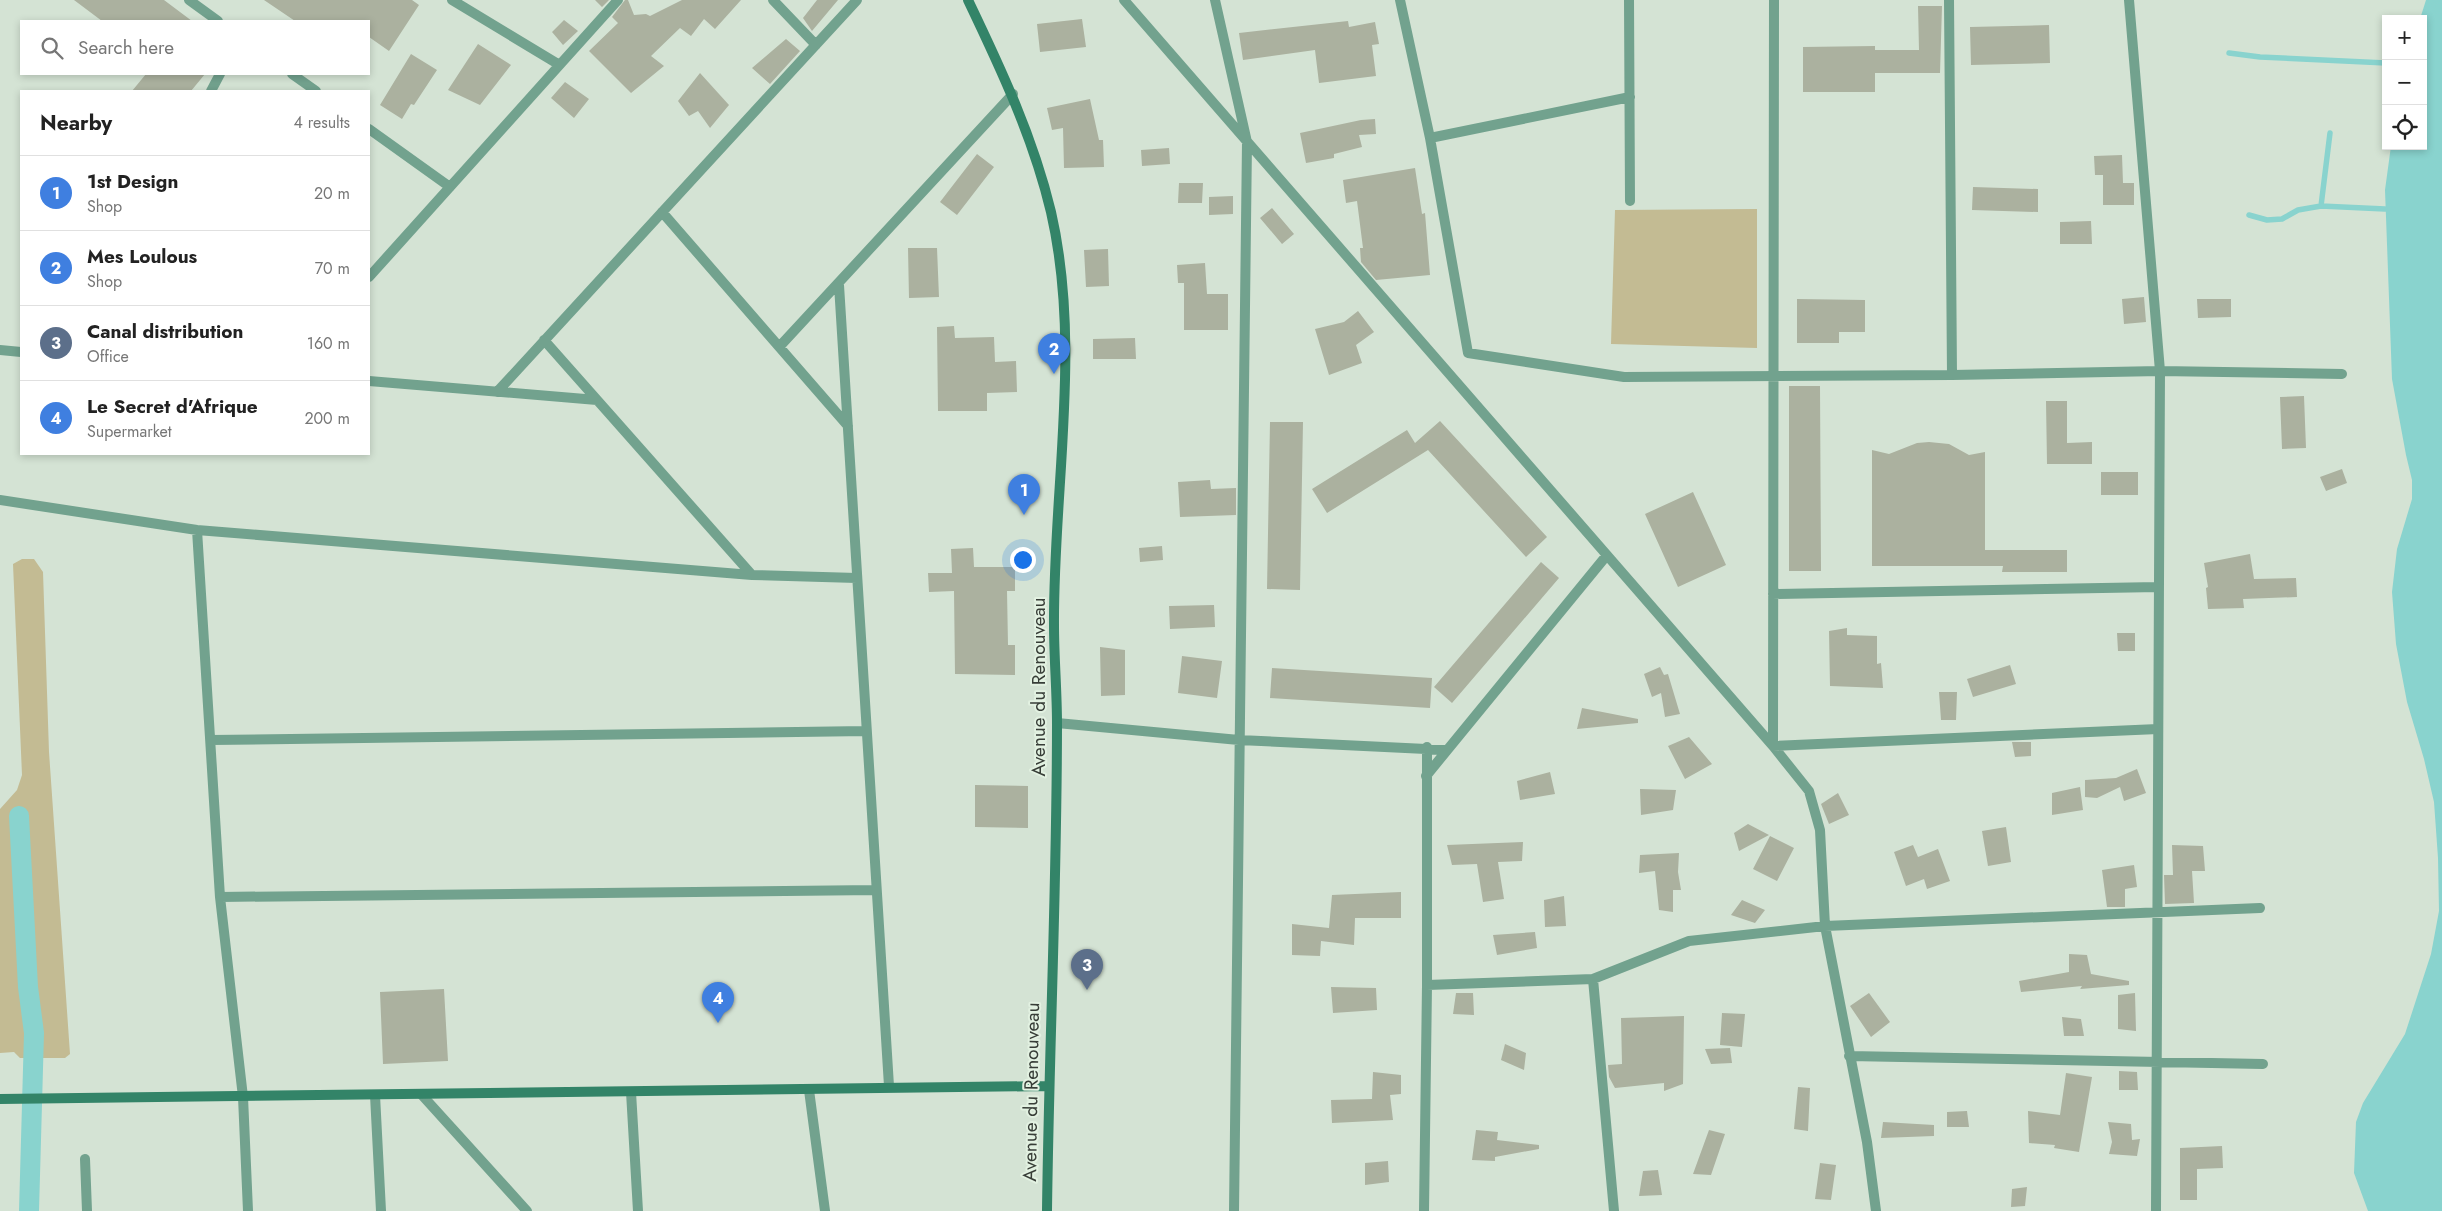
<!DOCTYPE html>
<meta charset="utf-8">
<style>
:root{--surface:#fff;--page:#f6f6f6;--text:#222;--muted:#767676;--line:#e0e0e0;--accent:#d93025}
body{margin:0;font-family:Jost,sans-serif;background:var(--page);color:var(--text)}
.controls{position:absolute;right:15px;top:15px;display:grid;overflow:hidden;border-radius:0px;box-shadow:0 2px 8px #0003}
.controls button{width:45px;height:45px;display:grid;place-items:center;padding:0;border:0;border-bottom:1px solid var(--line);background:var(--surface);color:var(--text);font:25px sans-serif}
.you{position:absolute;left:1022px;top:559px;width:18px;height:18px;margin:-12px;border:4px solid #fff;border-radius:50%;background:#1a73e8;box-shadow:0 0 0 8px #1a73e833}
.badge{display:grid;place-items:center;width:32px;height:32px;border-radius:50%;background:var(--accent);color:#fff;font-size:16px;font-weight:700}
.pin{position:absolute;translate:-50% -41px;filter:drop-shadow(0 1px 2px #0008)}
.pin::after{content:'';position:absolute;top:26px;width:18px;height:15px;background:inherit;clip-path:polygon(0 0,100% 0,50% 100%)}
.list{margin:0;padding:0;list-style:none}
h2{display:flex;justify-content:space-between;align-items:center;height:65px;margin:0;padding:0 20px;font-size:21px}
h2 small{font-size:16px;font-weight:400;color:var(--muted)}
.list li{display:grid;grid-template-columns:32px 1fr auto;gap:15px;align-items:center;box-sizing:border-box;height:75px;padding:0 20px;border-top:1px solid var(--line)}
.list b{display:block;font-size:19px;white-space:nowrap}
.list p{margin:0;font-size:16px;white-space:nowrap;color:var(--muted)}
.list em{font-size:16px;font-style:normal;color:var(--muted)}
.icon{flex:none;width:28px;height:28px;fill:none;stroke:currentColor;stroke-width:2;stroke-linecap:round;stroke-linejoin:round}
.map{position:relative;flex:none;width:2442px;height:1211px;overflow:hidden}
.search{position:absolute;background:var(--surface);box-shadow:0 2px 8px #0003;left:20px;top:20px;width:350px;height:55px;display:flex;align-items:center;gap:12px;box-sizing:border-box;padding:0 18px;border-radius:0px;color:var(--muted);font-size:19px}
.panel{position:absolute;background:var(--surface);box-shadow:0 2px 8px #0003;left:20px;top:90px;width:350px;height:365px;border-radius:0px}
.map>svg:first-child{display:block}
.green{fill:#c3bb93}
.water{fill:#89d3ce}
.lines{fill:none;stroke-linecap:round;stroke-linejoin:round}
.stream{stroke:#89d3ce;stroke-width:5.5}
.canal{stroke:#89d3ce;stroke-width:20}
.building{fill:#abb19f}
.street{stroke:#72a28e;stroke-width:10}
.secondary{stroke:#338468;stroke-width:10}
.labels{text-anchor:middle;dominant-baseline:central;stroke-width:4;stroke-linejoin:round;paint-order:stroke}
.street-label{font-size:19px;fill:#373d37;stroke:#e2f1e1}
</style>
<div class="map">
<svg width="2442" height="1211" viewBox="0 0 2442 1211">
<rect width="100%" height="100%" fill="#d4e3d4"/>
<path class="green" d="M 1757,209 L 1757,348 L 1611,344 L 1615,210 Z
M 22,559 L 34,559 L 43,572 L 49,752 L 70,1054 L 65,1058 L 20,1058 L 14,1052 L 0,1053 L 0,809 L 17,790 L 22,775 L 13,564 Z"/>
<path class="water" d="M 2426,0 L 2442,0 L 2442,1211 L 2368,1211 L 2354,1173 L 2356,1122 L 2363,1103 L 2405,1034 L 2431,954 L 2439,911 L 2438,858 L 2434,802 L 2424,759 L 2407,702 L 2396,644 L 2392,592 L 2397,549 L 2412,499 L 2412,480 L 2406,455 L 2392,379 L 2385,190 L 2391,146 L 2423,146 L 2423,19 L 2420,19 Z"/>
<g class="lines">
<path class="stream" d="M 2229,53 L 2260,57 L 2386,63
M 2321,206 L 2330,133
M 2249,215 L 2267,220 L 2282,219 L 2298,210 L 2321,206 L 2385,209"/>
<path class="canal" d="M 19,816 L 28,987 L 34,1033 L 29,1211"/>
</g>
<path class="building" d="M 74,0 L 164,0 L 192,21 L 102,21 Z
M 264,0 L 412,0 L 419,5 L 389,51 L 369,37 L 369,21 L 295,21 Z
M 595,0 L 609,0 L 602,7 Z
M 625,0 L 628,0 L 634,15 L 646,14 L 650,16 L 682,0 L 741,0 L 715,29 L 704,19 L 691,36 L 680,28 L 651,56 L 664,66 L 631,93 L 589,51 L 618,23 L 612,17 Z
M 817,0 L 838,0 L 812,31 L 803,18 Z
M 1918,6 L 1942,6 L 1940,73 L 1875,73 L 1875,92 L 1803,92 L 1803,47 L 1875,46 L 1875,50 L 1919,50 Z
M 1082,19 L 1086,47 L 1040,52 L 1037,24 Z
M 564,20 L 578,31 L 563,45 L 552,32 Z
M 1348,21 L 1349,27 L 1375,22 L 1379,44 L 1372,45 L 1376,76 L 1319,83 L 1315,50 L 1243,60 L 1239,33 Z
M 2049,25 L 2050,63 L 1971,65 L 1970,27 Z
M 786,39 L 800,51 L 770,84 L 752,68 Z
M 478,44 L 511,65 L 480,105 L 448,90 Z
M 411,54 L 437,70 L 414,105 L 411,104 L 402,119 L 380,105 Z
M 700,73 L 729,105 L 710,128 L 698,111 L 689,116 L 678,101 Z
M 146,74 L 205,74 L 191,91 L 132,91 Z
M 565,82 L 589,99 L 574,118 L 551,98 Z
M 1090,99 L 1099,140 L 1103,140 L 1104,167 L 1064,168 L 1063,128 L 1052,130 L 1047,108 Z
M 1375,119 L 1376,134 L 1359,135 L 1362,147 L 1334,154 L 1334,158 L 1306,163 L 1300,133 L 1361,120 Z
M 1169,148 L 1170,164 L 1142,166 L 1141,150 Z
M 977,154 L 994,167 L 957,215 L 940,202 Z
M 2122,155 L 2123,183 L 2134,183 L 2134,205 L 2103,205 L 2103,175 L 2095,175 L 2094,156 Z
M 1415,168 L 1422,214 L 1425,213 L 1430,275 L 1376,280 L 1361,262 L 1360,248 L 1363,248 L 1357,201 L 1346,203 L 1343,180 Z
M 1179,183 L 1203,183 L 1202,203 L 1178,203 Z
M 1973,187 L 2038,189 L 2038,212 L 1972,210 Z
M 1233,196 L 1233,214 L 1209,215 L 1209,197 Z
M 1272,208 L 1294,234 L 1282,244 L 1260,218 Z
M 2091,221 L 2092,244 L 2060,244 L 2060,222 Z
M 908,248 L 937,248 L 939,297 L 909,298 Z
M 1108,249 L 1109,286 L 1086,287 L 1084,250 Z
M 1205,263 L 1207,294 L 1228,294 L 1228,330 L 1184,330 L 1184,283 L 1178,283 L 1177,265 Z
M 2144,297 L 2146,322 L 2124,324 L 2122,299 Z
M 1797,299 L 1865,300 L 1865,332 L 1839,332 L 1839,343 L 1797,343 Z
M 2197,299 L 2231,299 L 2231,317 L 2198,318 Z
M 1358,311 L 1374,332 L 1356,345 L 1362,363 L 1329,375 L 1315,329 L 1344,322 Z
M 954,326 L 955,338 L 994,337 L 995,362 L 1016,361 L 1017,392 L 987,393 L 987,411 L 938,411 L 937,327 Z
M 1135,338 L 1136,359 L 1093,359 L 1093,339 Z
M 1789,386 L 1820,386 L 1821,571 L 1789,571 Z
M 2304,396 L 2306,448 L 2282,449 L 2280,397 Z
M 2046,401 L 2067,401 L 2067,443 L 2092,442 L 2092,464 L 2047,464 Z
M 1440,421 L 1547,537 L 1526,557 L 1428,450 L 1327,513 L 1312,489 L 1407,430 L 1415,443 Z
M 1270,422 L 1303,422 L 1300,590 L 1267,589 Z
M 1929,442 L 1949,444 L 1969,455 L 1985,452 L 1985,550 L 2067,550 L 2067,572 L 2002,572 L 2003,566 L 1872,566 L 1872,450 L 1889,454 L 1917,443 Z
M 2342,469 L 2347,483 L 2326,491 L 2320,477 Z
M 2101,472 L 2138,472 L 2138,495 L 2101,495 Z
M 1210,480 L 1211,489 L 1236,488 L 1236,515 L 1180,517 L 1178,482 Z
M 1693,492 L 1726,565 L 1678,587 L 1645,514 Z
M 1162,546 L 1163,560 L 1140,562 L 1139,548 Z
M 973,548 L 974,567 L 1015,567 L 1015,591 L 1007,591 L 1008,645 L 1015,645 L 1015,675 L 955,674 L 954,591 L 929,592 L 928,573 L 952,573 L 951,549 Z
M 2250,554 L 2254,579 L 2296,578 L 2297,597 L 2243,599 L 2244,608 L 2208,609 L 2206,588 L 2208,587 L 2204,563 Z
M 1541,562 L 1559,578 L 1452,703 L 1434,687 Z
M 1214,605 L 1215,627 L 1170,629 L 1169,606 Z
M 1847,628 L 1847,635 L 1877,636 L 1877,664 L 1881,663 L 1883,688 L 1830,686 L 1829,631 Z
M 2117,633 L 2135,633 L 2135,651 L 2118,651 Z
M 1100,647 L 1125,650 L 1125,695 L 1101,696 Z
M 1182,656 L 1222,661 L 1217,698 L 1178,693 Z
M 2010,665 L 2016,684 L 1973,697 L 1967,679 Z
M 1660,667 L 1664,675 L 1668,674 L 1680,714 L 1665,717 L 1661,693 L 1652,697 L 1644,674 Z
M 1272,668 L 1432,678 L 1430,708 L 1270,698 Z
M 1939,692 L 1957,692 L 1956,720 L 1941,720 Z
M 1582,708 L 1638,719 L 1638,723 L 1577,729 Z
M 1689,737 L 1712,764 L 1685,779 L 1668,746 Z
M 2012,742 L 2031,742 L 2031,756 L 2015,757 Z
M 2137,769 L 2146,793 L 2124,801 L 2120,787 L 2097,798 L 2085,797 L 2085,780 L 2116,778 Z
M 1550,772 L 1555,794 L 1520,800 L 1517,781 Z
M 975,785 L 1028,786 L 1028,828 L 975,827 Z
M 2080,787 L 2083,810 L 2052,815 L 2052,793 Z
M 1640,789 L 1676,790 L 1673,810 L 1641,815 Z
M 1838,793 L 1849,815 L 1829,824 L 1821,804 Z
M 1748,824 L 1769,835 L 1739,851 L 1734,833 Z
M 2006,827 L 2011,862 L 1988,866 L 1982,831 Z
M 1770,836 L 1794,848 L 1777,881 L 1753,869 Z
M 1523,842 L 1522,861 L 1498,862 L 1504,899 L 1483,902 L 1477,864 L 1452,865 L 1447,845 Z
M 1913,845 L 1918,857 L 1938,849 L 1950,881 L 1927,889 L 1924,879 L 1906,886 L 1894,852 Z
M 2172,845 L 2203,846 L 2205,871 L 2192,871 L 2194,903 L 2165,904 L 2164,875 L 2173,875 Z
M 1679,853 L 1678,872 L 1681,890 L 1673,890 L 1673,912 L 1659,910 L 1655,871 L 1639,873 L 1640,855 Z
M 2134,865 L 2137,887 L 2125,889 L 2125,907 L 2107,907 L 2102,870 Z
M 1401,892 L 1401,918 L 1355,918 L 1354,945 L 1321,941 L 1320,956 L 1292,955 L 1292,924 L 1329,928 L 1332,895 Z
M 1564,896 L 1566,926 L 1545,927 L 1544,900 Z
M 1742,900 L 1765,910 L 1755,923 L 1731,915 Z
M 1535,932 L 1537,948 L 1497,955 L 1493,935 Z
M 2069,954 L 2087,955 L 2091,974 L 2129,981 L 2129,985 L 2080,989 L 2082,986 L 2021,992 L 2019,981 L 2069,972 Z
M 1331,987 L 1376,988 L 1377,1010 L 1333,1013 Z
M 444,989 L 448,1061 L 383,1064 L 380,992 Z
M 1456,993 L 1473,993 L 1474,1015 L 1453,1014 Z
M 1869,993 L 1890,1022 L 1871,1037 L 1850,1006 Z
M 2135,993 L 2136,1031 L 2118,1029 L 2118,995 Z
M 1722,1013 L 1745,1014 L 1742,1047 L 1720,1045 Z
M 1684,1016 L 1683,1084 L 1664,1091 L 1664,1083 L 1615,1088 L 1609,1077 L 1608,1065 L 1622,1064 L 1621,1018 Z
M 2062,1017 L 2081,1019 L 2084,1036 L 2064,1036 Z
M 1505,1044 L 1526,1053 L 1524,1070 L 1501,1060 Z
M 1730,1048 L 1732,1063 L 1711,1064 L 1705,1049 Z
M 2119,1071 L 2137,1072 L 2138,1090 L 2119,1090 Z
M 1373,1072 L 1401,1075 L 1401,1094 L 1390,1095 L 1393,1120 L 1332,1123 L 1331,1100 L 1372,1099 Z
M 2066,1073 L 2092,1077 L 2079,1152 L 2054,1148 L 2055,1145 L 2029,1143 L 2028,1111 L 2060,1115 Z
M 1798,1087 L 1810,1088 L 1808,1131 L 1794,1129 Z
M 1967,1111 L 1969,1127 L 1947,1127 L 1947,1112 Z
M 1883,1122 L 1934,1125 L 1934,1136 L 1881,1138 Z
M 2108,1122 L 2131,1124 L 2132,1140 L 2140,1139 L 2137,1156 L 2109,1154 L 2112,1142 Z
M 1476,1130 L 1498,1132 L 1497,1140 L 1539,1145 L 1539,1149 L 1495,1157 L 1495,1161 L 1472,1160 Z
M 1709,1130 L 1725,1134 L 1711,1175 L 1693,1174 Z
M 2222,1146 L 2223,1168 L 2197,1169 L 2197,1200 L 2180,1200 L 2180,1148 Z
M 1388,1161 L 1389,1182 L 1365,1185 L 1365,1163 Z
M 1820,1163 L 1836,1165 L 1831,1200 L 1815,1199 Z
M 1658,1170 L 1662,1195 L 1639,1196 L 1643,1171 Z
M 2027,1187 L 2025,1206 L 2011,1207 L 2012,1189 Z"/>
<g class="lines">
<path class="street" d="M 189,0 L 218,21
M 452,0 L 558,64
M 773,0 L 816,45
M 1124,0 L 1773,746 L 1809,791 L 1820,830 L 1825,926 L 1867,1142 L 1876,1211
M 1215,0 L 1247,142 L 1234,1211
M 1400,0 L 1430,138 L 1468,353 L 1624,377 L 1952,375 L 2160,371 L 2342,374
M 1629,0 L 1630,201
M 1949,0 L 1952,375
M 2129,0 L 2160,371 L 2156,1211
M 292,74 L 316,91
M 211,91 L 220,74
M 369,129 L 450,187
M 1430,138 L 1630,97
M 662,212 L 848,426
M 369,277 L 618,0
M 839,285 L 889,1086
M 544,340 L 752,575
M 780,346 L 1013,94
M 0,350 L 21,352
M 369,381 L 597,400
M 497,392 L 857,0
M 0,500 L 197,530 L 752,575 L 857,578
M 197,530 L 220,897 L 243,1097 L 248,1211
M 1773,594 L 2158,587
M 1057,723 L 1239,740 L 1447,750
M 211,740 L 866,731
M 1773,746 L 1774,0
M 1773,746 L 2158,729
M 1426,776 L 1607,555
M 220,897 L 876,890
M 1593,979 L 1614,1211
M 1427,985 L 1593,979 L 1689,941 L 1825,926 L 2260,908
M 1849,1056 L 2263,1064
M 809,1090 L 825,1211
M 631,1092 L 638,1211
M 421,1094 L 527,1211
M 375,1095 L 381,1211
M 85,1159 L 87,1211
M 1424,1211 L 1427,985 L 1427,747"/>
<path class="secondary" d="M 968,0 C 1001,69 1033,137 1051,212 C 1082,347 1053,489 1054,625 C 1054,658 1057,691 1057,724 C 1057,886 1049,1049 1047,1211
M 0,1099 L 1048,1086"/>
</g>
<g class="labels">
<g class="street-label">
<text transform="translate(1038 687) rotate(-90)">Avenue du Renouveau</text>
<text transform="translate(1031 1092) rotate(-89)">Avenue du Renouveau</text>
</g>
</g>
</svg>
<div class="controls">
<button>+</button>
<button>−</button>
<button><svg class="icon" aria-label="locate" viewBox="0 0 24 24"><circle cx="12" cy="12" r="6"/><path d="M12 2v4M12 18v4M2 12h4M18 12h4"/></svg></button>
</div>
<div class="you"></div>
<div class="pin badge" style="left:1024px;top:515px;background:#3f7fe0">1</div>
<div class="pin badge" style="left:1054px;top:374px;background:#3f7fe0">2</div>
<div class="pin badge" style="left:1087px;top:990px;background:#5c6f8a">3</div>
<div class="pin badge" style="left:718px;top:1023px;background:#3f7fe0">4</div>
<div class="search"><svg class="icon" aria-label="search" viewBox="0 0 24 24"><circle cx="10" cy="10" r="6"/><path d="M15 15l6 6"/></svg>Search here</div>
<section class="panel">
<h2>Nearby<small>4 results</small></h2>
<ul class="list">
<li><span class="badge" style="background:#3f7fe0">1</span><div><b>1st Design</b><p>Shop</p></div><em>20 m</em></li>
<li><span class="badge" style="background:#3f7fe0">2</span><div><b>Mes Loulous</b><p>Shop</p></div><em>70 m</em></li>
<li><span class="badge" style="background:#5c6f8a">3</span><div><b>Canal distribution</b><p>Office</p></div><em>160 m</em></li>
<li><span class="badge" style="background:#3f7fe0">4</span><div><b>Le Secret d'Afrique</b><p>Supermarket</p></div><em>200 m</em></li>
</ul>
</section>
</div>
